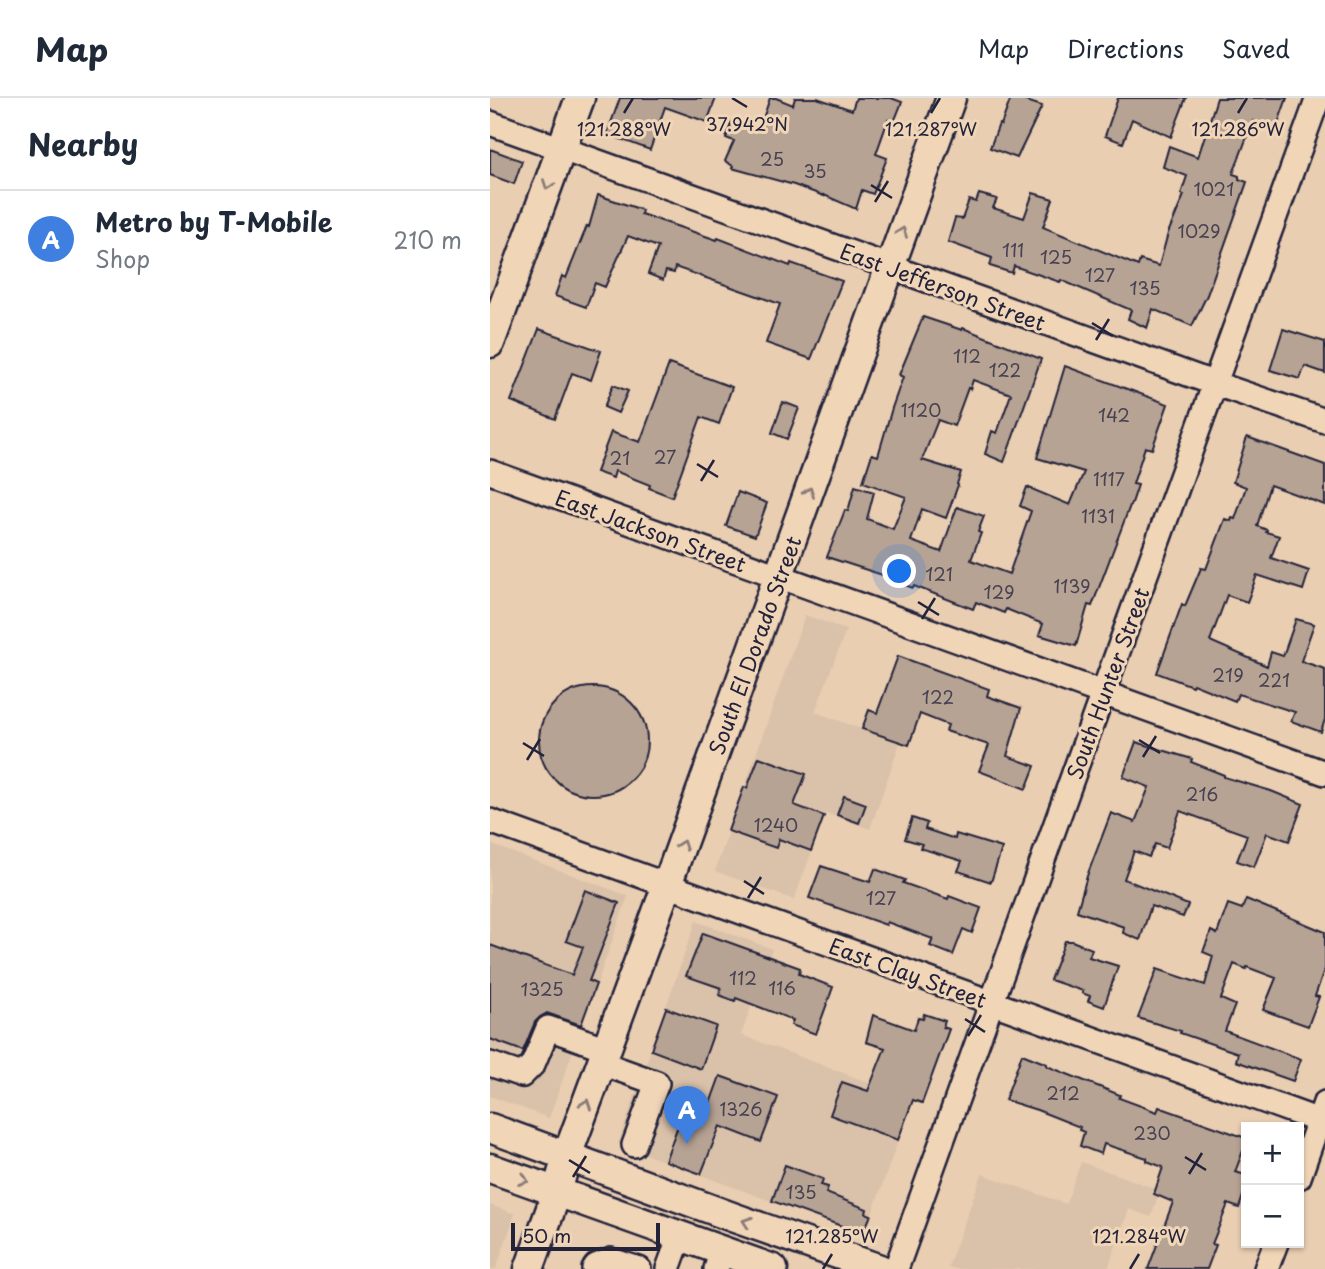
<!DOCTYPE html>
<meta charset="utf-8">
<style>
:root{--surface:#fff;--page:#f2f2f3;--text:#1f2937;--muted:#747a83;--line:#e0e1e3;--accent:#d1495b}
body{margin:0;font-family:"Playpen Sans",sans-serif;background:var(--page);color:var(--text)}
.controls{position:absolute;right:21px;bottom:21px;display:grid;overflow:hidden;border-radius:0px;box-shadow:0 2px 5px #0004}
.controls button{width:63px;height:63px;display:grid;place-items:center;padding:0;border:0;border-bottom:2px solid var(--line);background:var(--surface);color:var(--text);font:35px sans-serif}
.scale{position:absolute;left:21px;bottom:18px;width:149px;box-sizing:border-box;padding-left:7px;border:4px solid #22223b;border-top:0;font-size:19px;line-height:24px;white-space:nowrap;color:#22223b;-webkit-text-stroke:5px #f1d5b7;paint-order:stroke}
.you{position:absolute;left:410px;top:474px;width:24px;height:24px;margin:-18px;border:5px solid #fff;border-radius:50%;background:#1a73e8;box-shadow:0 0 0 10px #1a73e833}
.badge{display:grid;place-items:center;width:46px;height:46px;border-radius:50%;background:var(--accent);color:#fff;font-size:23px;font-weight:700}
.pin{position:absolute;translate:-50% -58px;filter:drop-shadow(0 2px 4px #0008)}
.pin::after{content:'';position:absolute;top:37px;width:24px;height:21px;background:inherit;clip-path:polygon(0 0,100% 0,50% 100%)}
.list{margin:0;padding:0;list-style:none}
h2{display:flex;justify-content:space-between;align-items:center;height:91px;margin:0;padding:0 28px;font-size:30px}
h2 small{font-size:23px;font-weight:400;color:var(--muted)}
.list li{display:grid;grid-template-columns:46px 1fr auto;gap:21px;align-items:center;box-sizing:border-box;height:98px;padding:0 28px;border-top:2px solid var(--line)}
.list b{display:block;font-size:26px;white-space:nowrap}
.list p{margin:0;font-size:23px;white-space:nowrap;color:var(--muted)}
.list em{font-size:23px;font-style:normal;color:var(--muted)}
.map{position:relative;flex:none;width:835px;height:1171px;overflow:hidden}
header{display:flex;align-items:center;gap:42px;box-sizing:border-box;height:98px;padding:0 35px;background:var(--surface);border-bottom:2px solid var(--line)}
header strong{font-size:33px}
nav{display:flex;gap:38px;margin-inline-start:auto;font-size:24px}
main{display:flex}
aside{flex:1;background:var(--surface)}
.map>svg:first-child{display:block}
.built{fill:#dac1a9}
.building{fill:#b7a394;stroke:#22223b;stroke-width:2}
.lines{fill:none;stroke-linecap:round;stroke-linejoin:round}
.minor-casing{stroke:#22223b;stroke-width:28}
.major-casing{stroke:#22223b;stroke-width:33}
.minor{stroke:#f1d5b7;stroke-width:23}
.major{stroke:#f1d5b7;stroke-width:28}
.oneway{stroke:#8a7c79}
.ticks{fill:none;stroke:#22223b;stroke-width:2.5}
.labels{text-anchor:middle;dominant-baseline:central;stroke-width:6;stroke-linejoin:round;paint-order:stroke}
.number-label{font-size:18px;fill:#474251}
.street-label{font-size:21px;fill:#22223b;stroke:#f1d5b7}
.ticks-label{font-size:18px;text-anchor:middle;fill:#22223b;stroke:#f1d5b7;stroke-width:6;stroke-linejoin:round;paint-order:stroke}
</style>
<header>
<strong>Map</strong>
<nav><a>Map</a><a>Directions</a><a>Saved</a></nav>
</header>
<main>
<aside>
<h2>Nearby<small></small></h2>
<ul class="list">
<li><span class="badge" style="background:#3f7fe0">A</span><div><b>Metro by T-Mobile</b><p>Shop</p></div><em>210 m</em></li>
</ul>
</aside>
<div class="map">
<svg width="835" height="1171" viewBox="0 0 835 1171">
<rect width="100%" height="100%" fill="#e9ceb2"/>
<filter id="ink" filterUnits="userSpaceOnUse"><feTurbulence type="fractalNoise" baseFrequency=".0143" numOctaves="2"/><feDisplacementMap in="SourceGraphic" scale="14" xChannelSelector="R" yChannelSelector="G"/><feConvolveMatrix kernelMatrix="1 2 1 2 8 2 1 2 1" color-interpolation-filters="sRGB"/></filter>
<g filter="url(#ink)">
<path class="built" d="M 315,517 L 356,532 L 325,614 L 410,645 L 380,731 L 336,715 L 304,802 L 225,773 Z
M 0,746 L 138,798 L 59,1020 L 0,998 Z
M 206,823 L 282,851 L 251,937 L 423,1001 L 374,1138 L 128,1046 Z
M 591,1064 L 670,1092 L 661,1119 L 639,1111 L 618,1170 L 621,1171 L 465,1171 L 458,1169 L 492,1076 L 576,1106 Z
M 0,1107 L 25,1116 L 6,1171 L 0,1171 Z"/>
<path class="building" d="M 130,0 L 226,0 L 217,24 L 175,9 L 160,52 L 117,36 Z
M 280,0 L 286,0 L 303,7 L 305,0 L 327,0 L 362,12 L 366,0 L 401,0 L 412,4 L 404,24 L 398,22 L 386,56 L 397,60 L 383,96 L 372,92 L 366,111 L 334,97 L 334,98 L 304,87 L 242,70 L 243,68 L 235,63 L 244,43 L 236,40 L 242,23 L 269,32 Z
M 521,0 L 527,0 L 552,8 L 527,60 L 500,50 L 509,26 L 511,27 Z
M 628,0 L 696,0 L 681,39 L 642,21 L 633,45 L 615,38 Z
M 727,0 L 797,0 L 786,31 L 763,23 L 743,76 L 749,78 L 749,81 L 757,84 L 717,197 L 702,228 L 663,211 L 657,230 L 638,221 L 641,212 L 571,182 L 570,184 L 524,168 L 522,175 L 500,168 L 502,160 L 458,144 L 465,120 L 472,121 L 479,102 L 486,104 L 489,96 L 507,101 L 503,110 L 534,120 L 543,95 L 563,101 L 553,129 L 648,168 L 650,162 L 669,168 L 678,135 L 694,97 L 691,96 L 697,78 L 673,69 L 679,48 L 708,59 Z
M 0,51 L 32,63 L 24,86 L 0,77 Z
M 108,97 L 152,112 L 151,116 L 227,142 L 228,140 L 300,168 L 301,165 L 352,183 L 321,261 L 276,245 L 290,206 L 185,169 L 184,175 L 176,173 L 173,182 L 158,176 L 168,149 L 138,138 L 115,189 L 105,185 L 96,209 L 65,198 L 72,178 L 76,180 L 97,128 L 99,129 Z
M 433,219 L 472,232 L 473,230 L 551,261 L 514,364 L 495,356 L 502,333 L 507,335 L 521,296 L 483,282 L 480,291 L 478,290 L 464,328 L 448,322 L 432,362 L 471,374 L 467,386 L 468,387 L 456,420 L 432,411 L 421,443 L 451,454 L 467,409 L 494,418 L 488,434 L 491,435 L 481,462 L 519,476 L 541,413 L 530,408 L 537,389 L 580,407 L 594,374 L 547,360 L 575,268 L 678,306 L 662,351 L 655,349 L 643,386 L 648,387 L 642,405 L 641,405 L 602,508 L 598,507 L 586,548 L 549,537 L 553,526 L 516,511 L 514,515 L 486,504 L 483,511 L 424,488 L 423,490 L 401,482 L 402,480 L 337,459 L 355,412 L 358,413 L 365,388 L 384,394 L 377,421 L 403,431 L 416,399 L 373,384 L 382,356 L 388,358 L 402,310 L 413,279 L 409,277 Z
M 49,231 L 111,253 L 101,282 L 82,275 L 65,321 L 21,303 Z
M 793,231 L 835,244 L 835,275 L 815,268 L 810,281 L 780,272 Z
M 179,266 L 242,289 L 229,326 L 211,319 L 182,399 L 159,390 L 160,387 L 125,373 L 123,380 L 106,374 L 121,334 L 150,344 Z
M 123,287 L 138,293 L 128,315 L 114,309 Z
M 293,304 L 309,310 L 297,341 L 282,335 Z
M 757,339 L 835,367 L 835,407 L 780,387 L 767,428 L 777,432 L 776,434 L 789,438 L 781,460 L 819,473 L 813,492 L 767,477 L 757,504 L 737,497 L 720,543 L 777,568 L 781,554 L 793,558 L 806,521 L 824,526 L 811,563 L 835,571 L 835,621 L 831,634 L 801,623 L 805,614 L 748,596 L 745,603 L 703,586 L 702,588 L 667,575 L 692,506 L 695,508 L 711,470 L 716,471 L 735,421 L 741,423 L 742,420 L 745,421 L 756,389 L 743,384 Z
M 248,394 L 277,405 L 265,438 L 236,428 Z
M 408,558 L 499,591 L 497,598 L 531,610 L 517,658 L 545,668 L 536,691 L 489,673 L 499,647 L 456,633 L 458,627 L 430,616 L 419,647 L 372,631 L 379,612 L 387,615 Z
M49 643a54 54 0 1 1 108 0a54 54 0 1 1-108 0Z
M 646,644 L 702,661 L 701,664 L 734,677 L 734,679 L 781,693 L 813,706 L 799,743 L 777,735 L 764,769 L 747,763 L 757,737 L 690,713 L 677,750 L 665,746 L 659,759 L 644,753 L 634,781 L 698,807 L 693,819 L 661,808 L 650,842 L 633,835 L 634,829 L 587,813 L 597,778 L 621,715 L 645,724 L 659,689 L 633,679 Z
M 269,659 L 316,676 L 304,707 L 334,718 L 321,753 L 289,741 L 286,750 L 238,733 L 254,689 L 257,690 Z
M 354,698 L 376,706 L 369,725 L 347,717 Z
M 422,720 L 437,725 L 435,731 L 465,741 L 466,736 L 512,750 L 501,784 L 468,773 L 472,763 L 430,750 L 432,746 L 415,741 Z
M 331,768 L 380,784 L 385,771 L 415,782 L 413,785 L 458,801 L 459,798 L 491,810 L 482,835 L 473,831 L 463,857 L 440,848 L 443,841 L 397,824 L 396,827 L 319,800 Z
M 95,792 L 129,805 L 99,883 L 106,886 L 91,927 L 57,915 L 50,919 L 45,924 L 33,953 L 0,941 L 0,847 L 82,877 L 93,849 L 76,843 Z
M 756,801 L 835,834 L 835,870 L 825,898 L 829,899 L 818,928 L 773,912 L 786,880 L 757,869 L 756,871 L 744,866 L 731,901 L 745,907 L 735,933 L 811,961 L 803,983 L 746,963 L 748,955 L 690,935 L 691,933 L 648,920 L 667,871 L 715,887 L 723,858 L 713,854 L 721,833 L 727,836 L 738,806 L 752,811 Z
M 213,835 L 310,870 L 309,876 L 343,889 L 326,936 L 301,927 L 303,922 L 246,900 L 245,903 L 229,897 L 231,890 L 196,878 Z
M 575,843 L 582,843 L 602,851 L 599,859 L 628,868 L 614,909 L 598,903 L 600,898 L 592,895 L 593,893 L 560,882 Z
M 176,910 L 226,928 L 211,971 L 161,952 Z
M 434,916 L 455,923 L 453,929 L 459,931 L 432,1005 L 423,1002 L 408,1042 L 340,1017 L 352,984 L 378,993 L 395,950 L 376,944 L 383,917 L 424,932 L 428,920 L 433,921 Z
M 532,956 L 557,966 L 557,968 L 630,997 L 629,1000 L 667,1014 L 669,1009 L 756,1040 L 756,1045 L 745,1074 L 756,1077 L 756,1089 L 749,1110 L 738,1106 L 722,1146 L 726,1147 L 717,1171 L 658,1171 L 683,1104 L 664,1096 L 673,1069 L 657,1063 L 657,1060 L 614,1046 L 611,1056 L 590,1048 L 594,1034 L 589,1032 L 590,1029 L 547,1012 L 515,1002 Z
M 230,978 L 288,999 L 271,1044 L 230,1028 L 211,1076 L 175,1063 L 193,1014 L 214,1022 Z
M 295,1067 L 333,1081 L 331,1087 L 338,1089 L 336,1095 L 377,1111 L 376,1115 L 381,1117 L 375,1131 L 370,1129 L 368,1134 L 282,1103 Z"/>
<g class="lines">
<defs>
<path id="minor" d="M 0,25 L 723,285 L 835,323
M 0,374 L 835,675
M 0,723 L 835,1025
M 111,965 L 167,985 L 144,1047
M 0,966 L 32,977 L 43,966 L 58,930 L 117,951
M 809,1079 L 835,1005
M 104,1171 L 106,1168 L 121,1162 L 149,1171
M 178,1171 L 190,1138
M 226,1171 L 232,1153
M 406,1171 C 547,781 685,389 828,0
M 776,1171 L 786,1145"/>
<path id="major" d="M 0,245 L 90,0
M 0,1030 L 245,1120 L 390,1171
M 0,1070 L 283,1171
M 39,1171 L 67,1094 L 77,1058 L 177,787 L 461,0"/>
</defs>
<use href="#minor" class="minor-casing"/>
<use href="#major" class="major-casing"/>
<use href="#minor" class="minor"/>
<use href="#major" class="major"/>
</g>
<defs><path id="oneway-chevron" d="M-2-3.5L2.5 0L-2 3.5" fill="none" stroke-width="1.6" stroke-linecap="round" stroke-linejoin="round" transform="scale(1.75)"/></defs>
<g class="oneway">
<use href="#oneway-chevron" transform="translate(58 87) rotate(110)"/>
<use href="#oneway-chevron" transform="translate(412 134) rotate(-70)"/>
<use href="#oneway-chevron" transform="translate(319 394) rotate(-70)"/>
<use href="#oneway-chevron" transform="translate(192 747) rotate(-70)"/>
<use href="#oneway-chevron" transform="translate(96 1006) rotate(-70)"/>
<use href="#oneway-chevron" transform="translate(34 1082) rotate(20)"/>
<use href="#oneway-chevron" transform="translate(257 1124) rotate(-161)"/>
</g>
</g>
<path class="ticks" d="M 242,0 L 257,9M 134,15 L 143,0M 441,15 L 450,0M 748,15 L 757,0M 381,87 L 402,100M 385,104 L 398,83M 602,225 L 623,238M 606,242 L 619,221M 207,366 L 228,379M 211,383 L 224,362M 428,504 L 449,517M 432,521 L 445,500M 649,642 L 670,655M 33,645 L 54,658M 653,659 L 666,638M 37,662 L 50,641M 254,783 L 274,796M 258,800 L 271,779M 475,921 L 495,934M 478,938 L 491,917M 695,1059 L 716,1072M 79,1062 L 100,1075M 699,1076 L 712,1055M 83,1079 L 96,1058M 333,1171 L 342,1156M 640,1171 L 649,1156"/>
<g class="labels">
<g class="number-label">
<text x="282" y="60">25</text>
<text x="325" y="72">35</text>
<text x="724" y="90">1021</text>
<text x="709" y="132">1029</text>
<text x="523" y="151">111</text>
<text x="566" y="158">125</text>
<text x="610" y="176">127</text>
<text x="655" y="189">135</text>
<text x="477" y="257">112</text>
<text x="515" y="271">122</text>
<text x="431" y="311">1120</text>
<text x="624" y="316">142</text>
<text x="175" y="358">27</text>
<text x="130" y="359">21</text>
<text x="619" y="380">1117</text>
<text x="608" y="417">1131</text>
<text x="449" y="475">121</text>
<text x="582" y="487">1139</text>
<text x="509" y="493">129</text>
<text x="738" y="576">219</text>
<text x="784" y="581">221</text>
<text x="448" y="598">122</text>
<text x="712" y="695">216</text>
<text x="286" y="726">1240</text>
<text x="391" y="799">127</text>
<text x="253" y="879">112</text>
<text x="292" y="889">116</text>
<text x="52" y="890">1325</text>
<text x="573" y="994">212</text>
<text x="251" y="1010">1326</text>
<text x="662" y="1034">230</text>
<text x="311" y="1093">135</text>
</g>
<g class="street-label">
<text transform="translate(453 188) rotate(20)">East Jefferson Street</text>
<text transform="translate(161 432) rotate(20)">East Jackson Street</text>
<text transform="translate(264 547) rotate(-70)">South El Dorado Street</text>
<text transform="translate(617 585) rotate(-70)">South Hunter Street</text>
<text transform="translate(418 874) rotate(20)">East Clay Street</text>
</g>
</g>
<g class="ticks-label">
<text x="257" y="33">37.942°N</text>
<text x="134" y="38">121.288°W</text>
<text x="441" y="38">121.287°W</text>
<text x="748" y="38">121.286°W</text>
<text x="342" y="1145">121.285°W</text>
<text x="649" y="1145">121.284°W</text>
</g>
</svg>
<div class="controls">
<button>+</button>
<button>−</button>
</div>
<div class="scale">50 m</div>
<div class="you"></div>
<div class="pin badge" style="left:197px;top:1046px;background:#3f7fe0">A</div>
</div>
</main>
